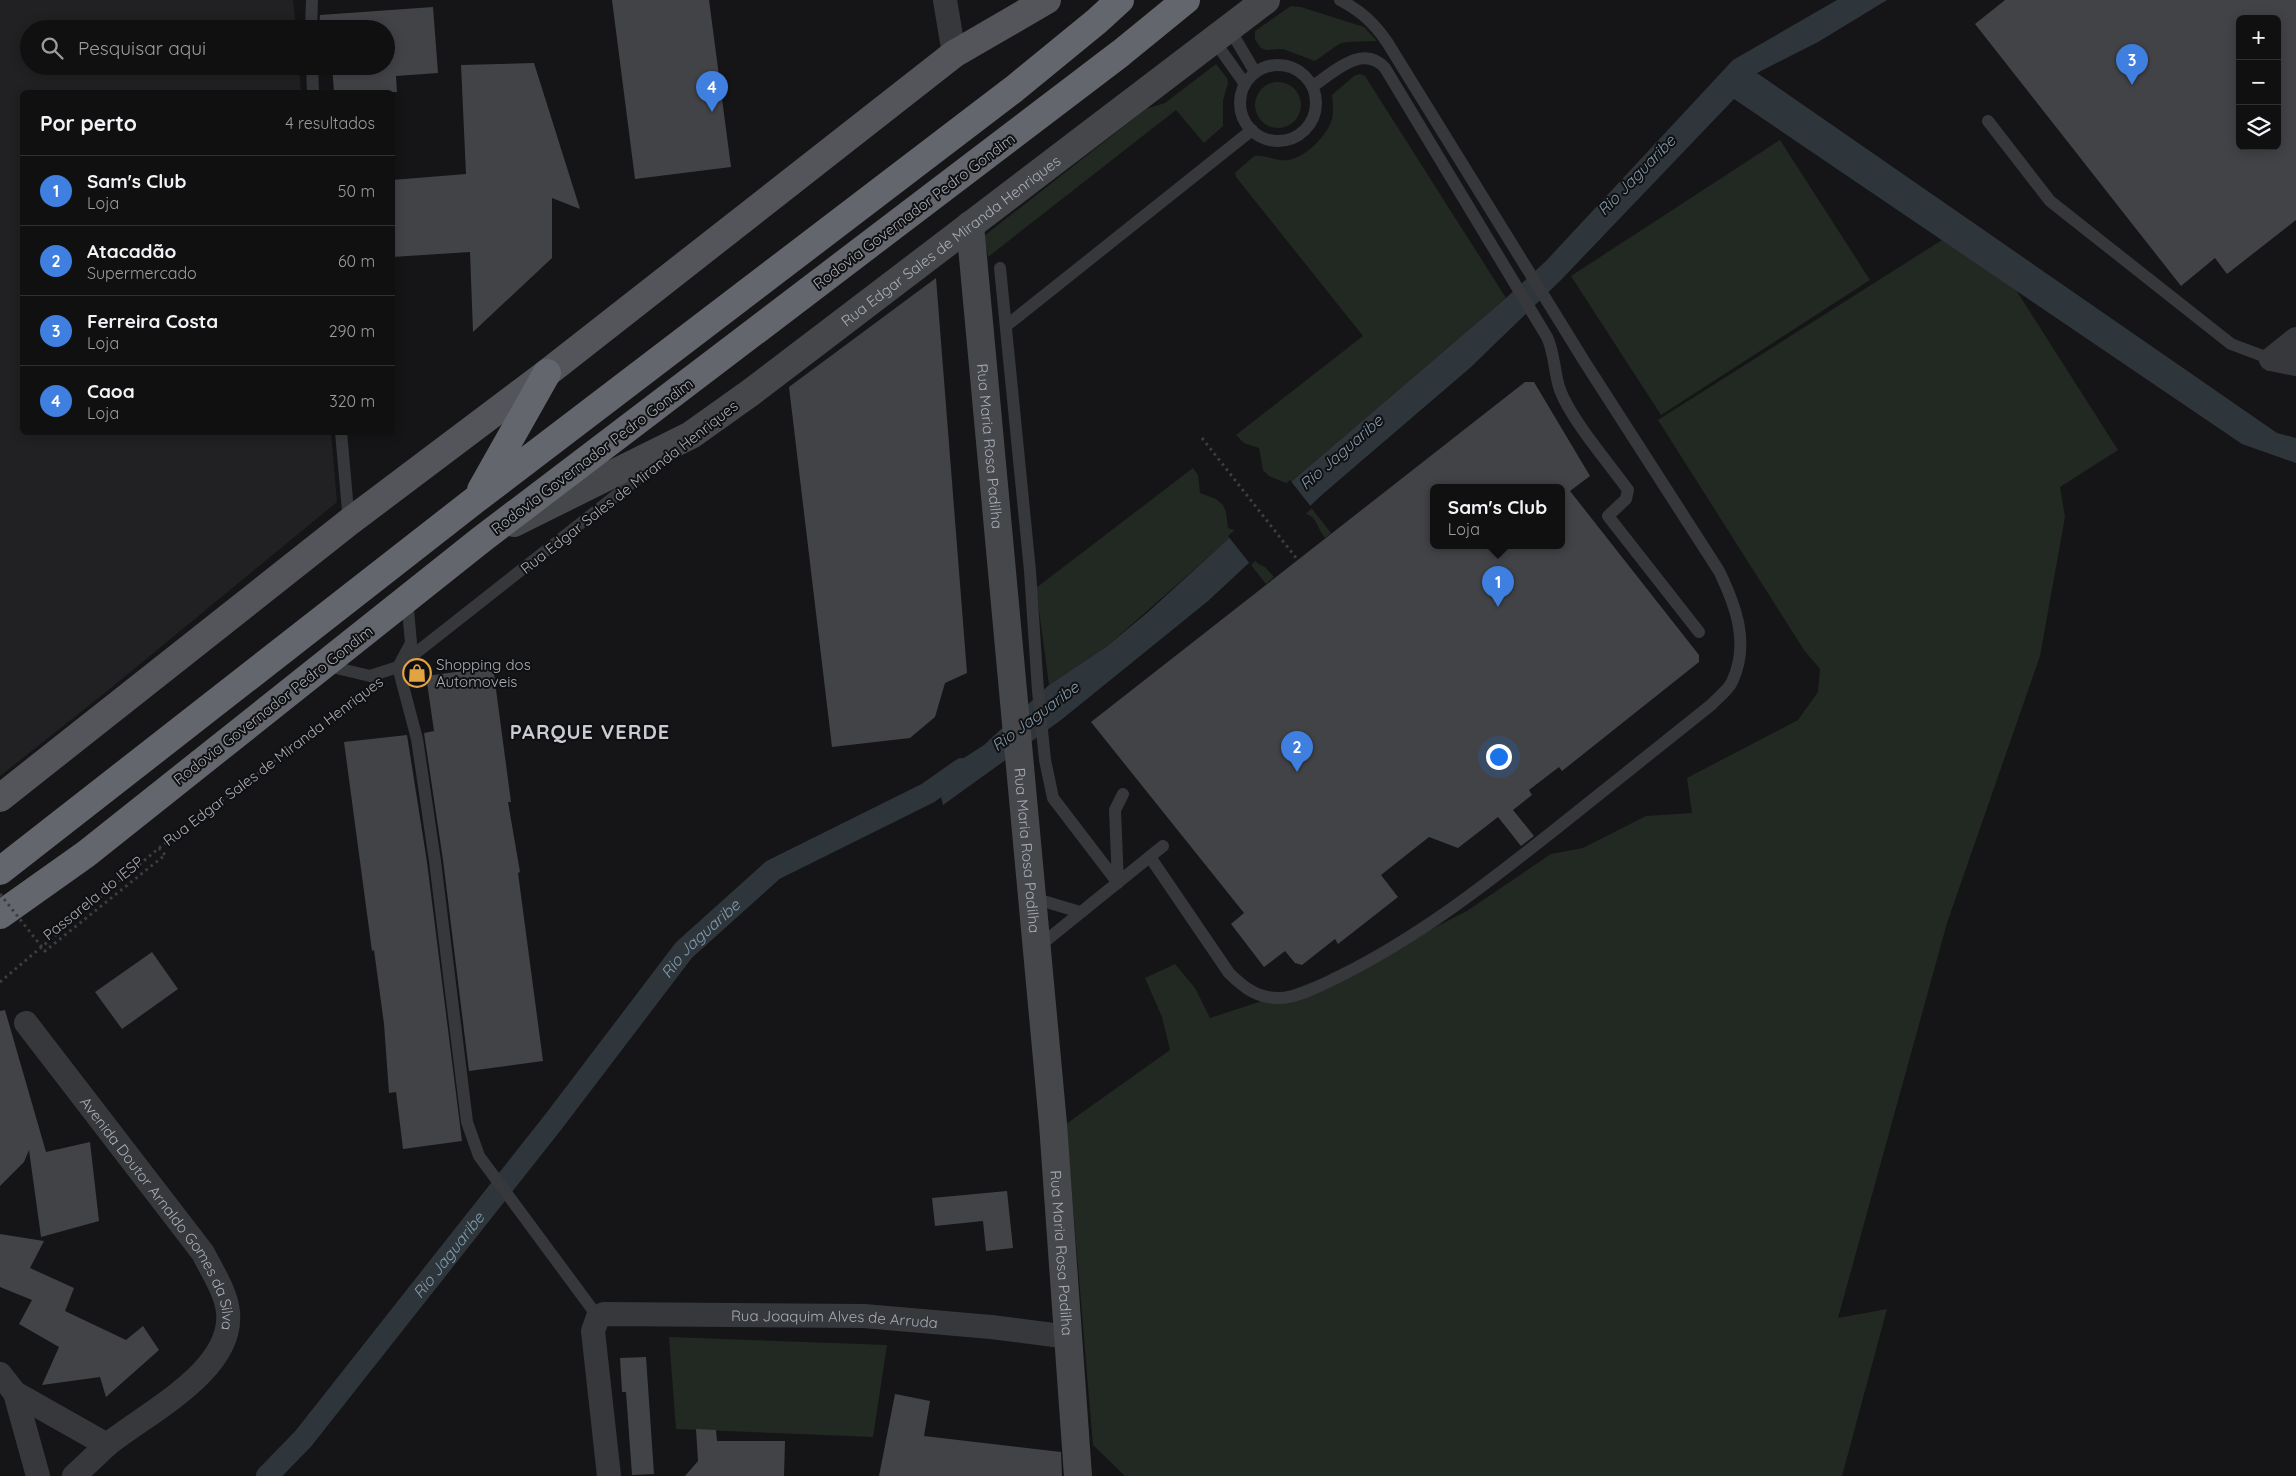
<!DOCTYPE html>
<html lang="pt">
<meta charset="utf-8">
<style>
:root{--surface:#101011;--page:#1e1e1f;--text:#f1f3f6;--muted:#9c9d9f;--line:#303031;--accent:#e2a342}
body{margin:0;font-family:Quicksand,sans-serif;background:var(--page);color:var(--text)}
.controls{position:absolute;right:15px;top:15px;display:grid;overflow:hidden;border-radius:8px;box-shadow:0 2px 12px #0003}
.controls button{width:45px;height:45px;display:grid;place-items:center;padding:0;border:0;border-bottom:1px solid var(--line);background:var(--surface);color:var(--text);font:25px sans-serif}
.you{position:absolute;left:1498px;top:756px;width:18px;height:18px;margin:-12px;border:4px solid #fff;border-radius:50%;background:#1a73e8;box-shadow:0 0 0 8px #1a73e833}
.badge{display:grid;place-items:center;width:32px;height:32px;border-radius:50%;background:var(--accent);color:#fff;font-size:16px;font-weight:700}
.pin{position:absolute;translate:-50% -41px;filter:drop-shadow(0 1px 2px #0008)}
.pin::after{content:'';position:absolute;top:26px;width:18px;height:15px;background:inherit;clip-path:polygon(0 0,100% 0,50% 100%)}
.popup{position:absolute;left:1430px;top:484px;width:135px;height:65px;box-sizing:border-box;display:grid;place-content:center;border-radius:8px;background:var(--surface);filter:drop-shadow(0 1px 4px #0005);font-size:16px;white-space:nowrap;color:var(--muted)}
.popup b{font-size:19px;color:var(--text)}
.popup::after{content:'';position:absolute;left:50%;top:100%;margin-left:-10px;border:10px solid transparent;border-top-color:var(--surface)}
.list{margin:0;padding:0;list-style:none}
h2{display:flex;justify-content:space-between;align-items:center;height:65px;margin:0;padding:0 20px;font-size:21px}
h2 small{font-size:16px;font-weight:400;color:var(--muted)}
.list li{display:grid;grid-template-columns:32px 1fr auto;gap:15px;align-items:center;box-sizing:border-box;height:70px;padding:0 20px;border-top:1px solid var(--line)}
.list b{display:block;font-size:19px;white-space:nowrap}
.list p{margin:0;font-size:16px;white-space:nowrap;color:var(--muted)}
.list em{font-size:16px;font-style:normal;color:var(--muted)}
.icon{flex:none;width:28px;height:28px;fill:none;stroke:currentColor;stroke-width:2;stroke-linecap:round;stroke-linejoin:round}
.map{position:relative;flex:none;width:2296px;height:1476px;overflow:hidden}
.search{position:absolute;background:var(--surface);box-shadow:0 2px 12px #0003;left:20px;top:20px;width:375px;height:55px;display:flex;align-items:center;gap:12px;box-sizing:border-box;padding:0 18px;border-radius:28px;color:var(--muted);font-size:19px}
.panel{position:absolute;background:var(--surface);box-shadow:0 2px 12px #0003;left:20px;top:90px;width:375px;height:345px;border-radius:8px}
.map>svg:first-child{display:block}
.built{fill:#212124}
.green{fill:#222922}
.water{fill:#2e363c}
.pier{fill:#151517}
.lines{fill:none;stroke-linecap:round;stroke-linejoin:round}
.canal{stroke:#2e363c;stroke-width:22}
.building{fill:#424347;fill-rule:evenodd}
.path{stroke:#3d3e42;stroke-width:3;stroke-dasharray:2.5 4;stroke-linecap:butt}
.lane{stroke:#36383b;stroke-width:12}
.street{stroke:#36383b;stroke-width:24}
.secondary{stroke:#45474b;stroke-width:28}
.primary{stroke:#53555a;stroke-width:28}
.highway{stroke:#63666c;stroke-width:28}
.path-bridge{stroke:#3d3e42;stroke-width:3;stroke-dasharray:2.5 4;stroke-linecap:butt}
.labels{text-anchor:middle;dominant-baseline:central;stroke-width:4;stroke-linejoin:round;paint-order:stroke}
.street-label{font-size:15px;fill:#a8adb6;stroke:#101012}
.poi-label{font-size:15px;fill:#a8adb6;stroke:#101012;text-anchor:start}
.water-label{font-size:16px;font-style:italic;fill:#829cae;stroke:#101012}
.district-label{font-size:20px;font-weight:bold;letter-spacing:1px;fill:#c9ccd2;stroke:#101012}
</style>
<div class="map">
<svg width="2296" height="1476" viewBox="0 0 2296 1476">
<rect width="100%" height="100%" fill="#151517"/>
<path class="built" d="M 0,0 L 293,0 L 296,29 L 29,29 L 29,66 L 299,66 L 301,92 L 22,92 L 22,432 L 331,433 L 337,502 L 106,692 L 0,776 Z"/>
<path class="green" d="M 1291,6 L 1301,7 L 1364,27 L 1377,41 L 1346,42 L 1339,44 L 1315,61 L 1283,49 L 1266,50 L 1261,48 L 1255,40 L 1255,31 Z
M 1216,64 L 1227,78 L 1228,83 L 1223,100 L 1223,126 L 1204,143 L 1176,110 L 988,257 L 984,236 L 1146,109 L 1165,103 Z
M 1360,74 L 1365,76 L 1506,298 L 1291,482 L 1331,533 L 1325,538 C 1314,523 1319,516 1299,512 L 1286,483 L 1269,476 L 1263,470 L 1259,448 L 1244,443 L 1236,435 L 1363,336 L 1236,177 L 1235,173 L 1254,156 C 1265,154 1277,162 1289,160 C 1305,157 1325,138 1331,122 C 1334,114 1333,104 1332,95 L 1354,76 Z
M1255 105a23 23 0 1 1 46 0a23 23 0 1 1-46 0Z
M 1780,140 L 1870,280 L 1661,415 L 1571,276 Z
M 1972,221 L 2118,450 L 2060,487 L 2065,517 L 2040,656 L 1947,923 L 1838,1318 L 1887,1309 L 1842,1476 L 1125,1476 L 1093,1445 L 1066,1124 L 1170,1050 L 1162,1017 L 1145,978 L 1175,964 L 1195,988 L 1210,1018 L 1265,1000 L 1375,958 L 1467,911 L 1551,854 L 1583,848 L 1646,816 L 1692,813 L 1687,778 L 1798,720 L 1818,692 L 1820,669 L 1804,650 L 1658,420 Z
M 1193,468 L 1198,475 L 1200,493 L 1216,499 L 1223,505 L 1226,512 L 1228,528 L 1244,533 L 1257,563 L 1265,567 L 1274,577 L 1266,584 L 1230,538 L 1106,647 L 1049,685 L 1036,588 Z
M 669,1337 L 887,1345 L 873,1437 L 676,1429 Z"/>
<path class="water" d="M 1837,0 L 1887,0 L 1818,42 L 1757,73 L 2277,433 L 2296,438 L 2296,463 L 2242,444 L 1734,99 L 1560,281 L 1471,367 L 1324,493 L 1208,601 L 1061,720 L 943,805 L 936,776 L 984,745 L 1049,685 L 1106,647 L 1147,613 L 1291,482 L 1506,298 L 1546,261 L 1733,60 Z"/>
<path class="pier" d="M 1290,480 L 1312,508 L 1251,565 L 1228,536 Z"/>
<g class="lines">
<path class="canal" id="s1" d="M 267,1476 L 303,1439 L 554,1121 L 684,950 L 773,870 L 928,793 L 962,769"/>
</g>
<path class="building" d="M 612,0 L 709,0 L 731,167 L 635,179 Z
M 2005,0 L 2296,0 L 2296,220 L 2227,274 L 2215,258 L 2181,286 L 1975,24 ZM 2240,19 L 2277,19 L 2277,146 L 2240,146 Z
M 433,7 L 438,73 L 396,76 L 397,92 L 334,92 L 332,66 L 386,66 L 386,29 L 319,29 L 320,15 Z
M 534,63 L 580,209 L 552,198 L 552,258 L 473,332 L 470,252 L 392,257 L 392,180 L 466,174 L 461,65 Z
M 936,278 L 967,673 L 945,683 L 935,717 L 910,738 L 832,747 L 789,387 Z
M 1525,382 L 1534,382 L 1590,476 L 1570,491 L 1699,655 L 1699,662 L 1562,771 L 1559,767 L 1529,790 L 1532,795 L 1513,810 L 1534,836 L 1521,846 L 1498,817 L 1458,848 L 1429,837 L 1381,875 L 1398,897 L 1338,944 L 1335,939 L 1302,965 L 1295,963 L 1285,951 L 1264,967 L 1231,924 L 1244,913 L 1091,722 ZM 1434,488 L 1562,488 L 1562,546 L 1434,546 Z
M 493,667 L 511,802 L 508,802 L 520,872 L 518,873 L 543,1061 L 469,1071 L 443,860 L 424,733 L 434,731 L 426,676 Z
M 407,735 L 427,862 L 462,1141 L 403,1149 L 396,1092 L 389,1093 L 384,1024 L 374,950 L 372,951 L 344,742 Z
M 152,952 L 178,989 L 122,1029 L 95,992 Z
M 5,1010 L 46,1152 L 90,1142 L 99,1221 L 41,1237 L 29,1150 L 24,1162 L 0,1186 L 0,1011 Z
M 1007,1191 L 1013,1248 L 986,1251 L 983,1221 L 935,1226 L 932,1198 Z
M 0,1234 L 44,1241 L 30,1268 L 74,1288 L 65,1311 L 126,1340 L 143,1326 L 159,1350 L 106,1397 L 100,1377 L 42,1385 L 59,1347 L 19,1324 L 32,1300 L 0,1287 Z
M 646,1357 L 654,1474 L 632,1475 L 626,1392 L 622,1392 L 620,1358 Z
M 895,1394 L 930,1401 L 924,1436 L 1061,1452 L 1062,1476 L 879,1476 Z
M 696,1429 L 716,1430 L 717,1441 L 785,1441 L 784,1476 L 685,1476 L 698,1461 Z"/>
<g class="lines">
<path class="path" d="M 1202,438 L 1297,559
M 159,848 L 165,855
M 0,982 L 159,848 L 366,692"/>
<path class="lane" d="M 1229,28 L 1255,72
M 311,29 L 312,0
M 1213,39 L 1245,84
M1240 103a38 38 0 1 1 76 0a38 38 0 1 1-76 0Z
M 312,66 L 313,92
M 1313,86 C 1334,72 1363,43 1385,68 L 1547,337 C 1555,354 1554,373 1560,390 C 1572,421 1608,462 1628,490 L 1626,499 L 1608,516 L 1699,632
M 1988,121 L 2050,201 L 2231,344 L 2271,359
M 1000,268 L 1030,571 L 1038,691 L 1045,760 L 1053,798 L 1118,883
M 1006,326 L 1252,130
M 341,432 L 349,522
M 407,599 L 411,643 L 398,667 L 417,739 L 435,861 L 467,1122 L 479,1156 L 598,1317
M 324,665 L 370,676 L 398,667 L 656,464
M 1150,857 L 1229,973 C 1243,987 1257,998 1278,998 C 1299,998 1323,984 1342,975 C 1420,936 1489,882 1557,828 C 1608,787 1660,746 1711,705 C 1718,698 1728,690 1732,682 C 1750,644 1736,606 1719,571 L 1586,364 L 1387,42 C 1374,23 1361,11 1340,0
M 1118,883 L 1115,810 L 1123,794
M 1033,898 L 1080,912
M 1038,947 L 1163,846"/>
<g class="street">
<path d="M 945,0 L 954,54"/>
<path d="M 2271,359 L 2296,339"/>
<path d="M 2271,359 L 2296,364"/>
<path id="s2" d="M 26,1023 L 203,1253 C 212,1271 226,1292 228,1312 C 234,1371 146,1413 107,1445 C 96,1455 85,1466 74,1476"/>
<path d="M 0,1374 L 15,1393 L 107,1445"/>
<path d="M 15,1393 L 38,1476"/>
<path id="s3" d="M 609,1476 L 593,1331 L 598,1317 L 604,1314 L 864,1316 L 991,1327 L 1069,1337"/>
</g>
<g class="secondary">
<path id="s4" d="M 970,225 L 1053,1124 L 1078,1476"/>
<path id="s5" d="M 514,523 L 691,435 L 750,393 L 1266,0"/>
</g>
<path class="primary" d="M 0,798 L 349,522 L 547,373 L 954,54 L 1047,0"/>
<path class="highway" d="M 481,490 L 547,373
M 0,871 L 475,500 L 1014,89 L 1097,21 L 1120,0
M 0,915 L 86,854 L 482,539 L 1121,53 L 1186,0"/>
<path class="path-bridge" d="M 0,894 L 45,951 L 165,855"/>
</g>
<defs>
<symbol id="shop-ring" viewBox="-11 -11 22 22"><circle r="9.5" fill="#101012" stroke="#e2a342" stroke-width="1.5"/><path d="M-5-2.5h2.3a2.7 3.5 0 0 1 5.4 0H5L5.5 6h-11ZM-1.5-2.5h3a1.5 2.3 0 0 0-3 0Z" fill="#e2a342"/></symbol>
</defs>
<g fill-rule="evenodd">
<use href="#shop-ring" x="401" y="657" width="32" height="32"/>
</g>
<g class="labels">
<g class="street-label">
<text transform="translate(914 211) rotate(-37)">Rodovia Governador Pedro Gondim</text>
<text stroke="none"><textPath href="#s5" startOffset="522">Rua Edgar Sales de Miranda Henriques</textPath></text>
<text stroke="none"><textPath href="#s4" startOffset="222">Rua Maria Rosa Padilha</textPath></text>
<text transform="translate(592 456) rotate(-37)">Rodovia Governador Pedro Gondim</text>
<text transform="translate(629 487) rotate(-38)">Rua Edgar Sales de Miranda Henriques</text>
<text transform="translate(273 705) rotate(-38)">Rodovia Governador Pedro Gondim</text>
<text transform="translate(273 761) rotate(-37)">Rua Edgar Sales de Miranda Henriques</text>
<text stroke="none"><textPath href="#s4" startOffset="628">Rua Maria Rosa Padilha</textPath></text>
<text transform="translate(93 898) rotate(-39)">Passarela do IESP</text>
<text stroke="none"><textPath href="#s2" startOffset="234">Avenida Doutor Arnaldo Gomes da Silva</textPath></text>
<text stroke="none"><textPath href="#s4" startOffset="1032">Rua Maria Rosa Padilha</textPath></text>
<text stroke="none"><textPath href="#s3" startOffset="398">Rua Joaquim Alves de Arruda</textPath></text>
</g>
<g class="poi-label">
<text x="436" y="664">Shopping dos<tspan x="436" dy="17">Automoveis</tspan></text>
</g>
<g class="water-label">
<text transform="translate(1636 175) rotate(-46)">Rio Jaguaribe</text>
<text transform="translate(1341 452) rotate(-41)">Rio Jaguaribe</text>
<text transform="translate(1035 716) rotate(-37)">Rio Jaguaribe</text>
<text stroke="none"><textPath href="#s1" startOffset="691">Rio Jaguaribe</textPath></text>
<text stroke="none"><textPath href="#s1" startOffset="286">Rio Jaguaribe</textPath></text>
</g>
<g class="district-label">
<text x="590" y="731">PARQUE VERDE</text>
</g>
</g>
</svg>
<div class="controls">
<button>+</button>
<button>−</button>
<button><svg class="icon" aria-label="layers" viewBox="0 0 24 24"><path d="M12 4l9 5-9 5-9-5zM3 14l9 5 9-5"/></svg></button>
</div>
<div class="you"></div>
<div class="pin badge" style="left:1498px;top:607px;background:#3f7fe0">1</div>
<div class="popup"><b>Sam's Club</b>Loja</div>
<div class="pin badge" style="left:1297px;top:772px;background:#3f7fe0">2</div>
<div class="pin badge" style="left:2132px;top:85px;background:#3f7fe0">3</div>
<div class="pin badge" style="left:712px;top:112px;background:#3f7fe0">4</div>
<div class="search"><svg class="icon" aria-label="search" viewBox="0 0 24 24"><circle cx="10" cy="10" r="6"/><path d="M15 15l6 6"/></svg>Pesquisar aqui</div>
<section class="panel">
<h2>Por perto<small>4 resultados</small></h2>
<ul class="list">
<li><span class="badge" style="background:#3f7fe0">1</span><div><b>Sam's Club</b><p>Loja</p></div><em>50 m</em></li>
<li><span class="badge" style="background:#3f7fe0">2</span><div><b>Atacadão</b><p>Supermercado</p></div><em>60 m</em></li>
<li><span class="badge" style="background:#3f7fe0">3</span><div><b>Ferreira Costa</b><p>Loja</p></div><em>290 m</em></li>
<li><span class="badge" style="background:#3f7fe0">4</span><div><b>Caoa</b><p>Loja</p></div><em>320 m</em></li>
</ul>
</section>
</div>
